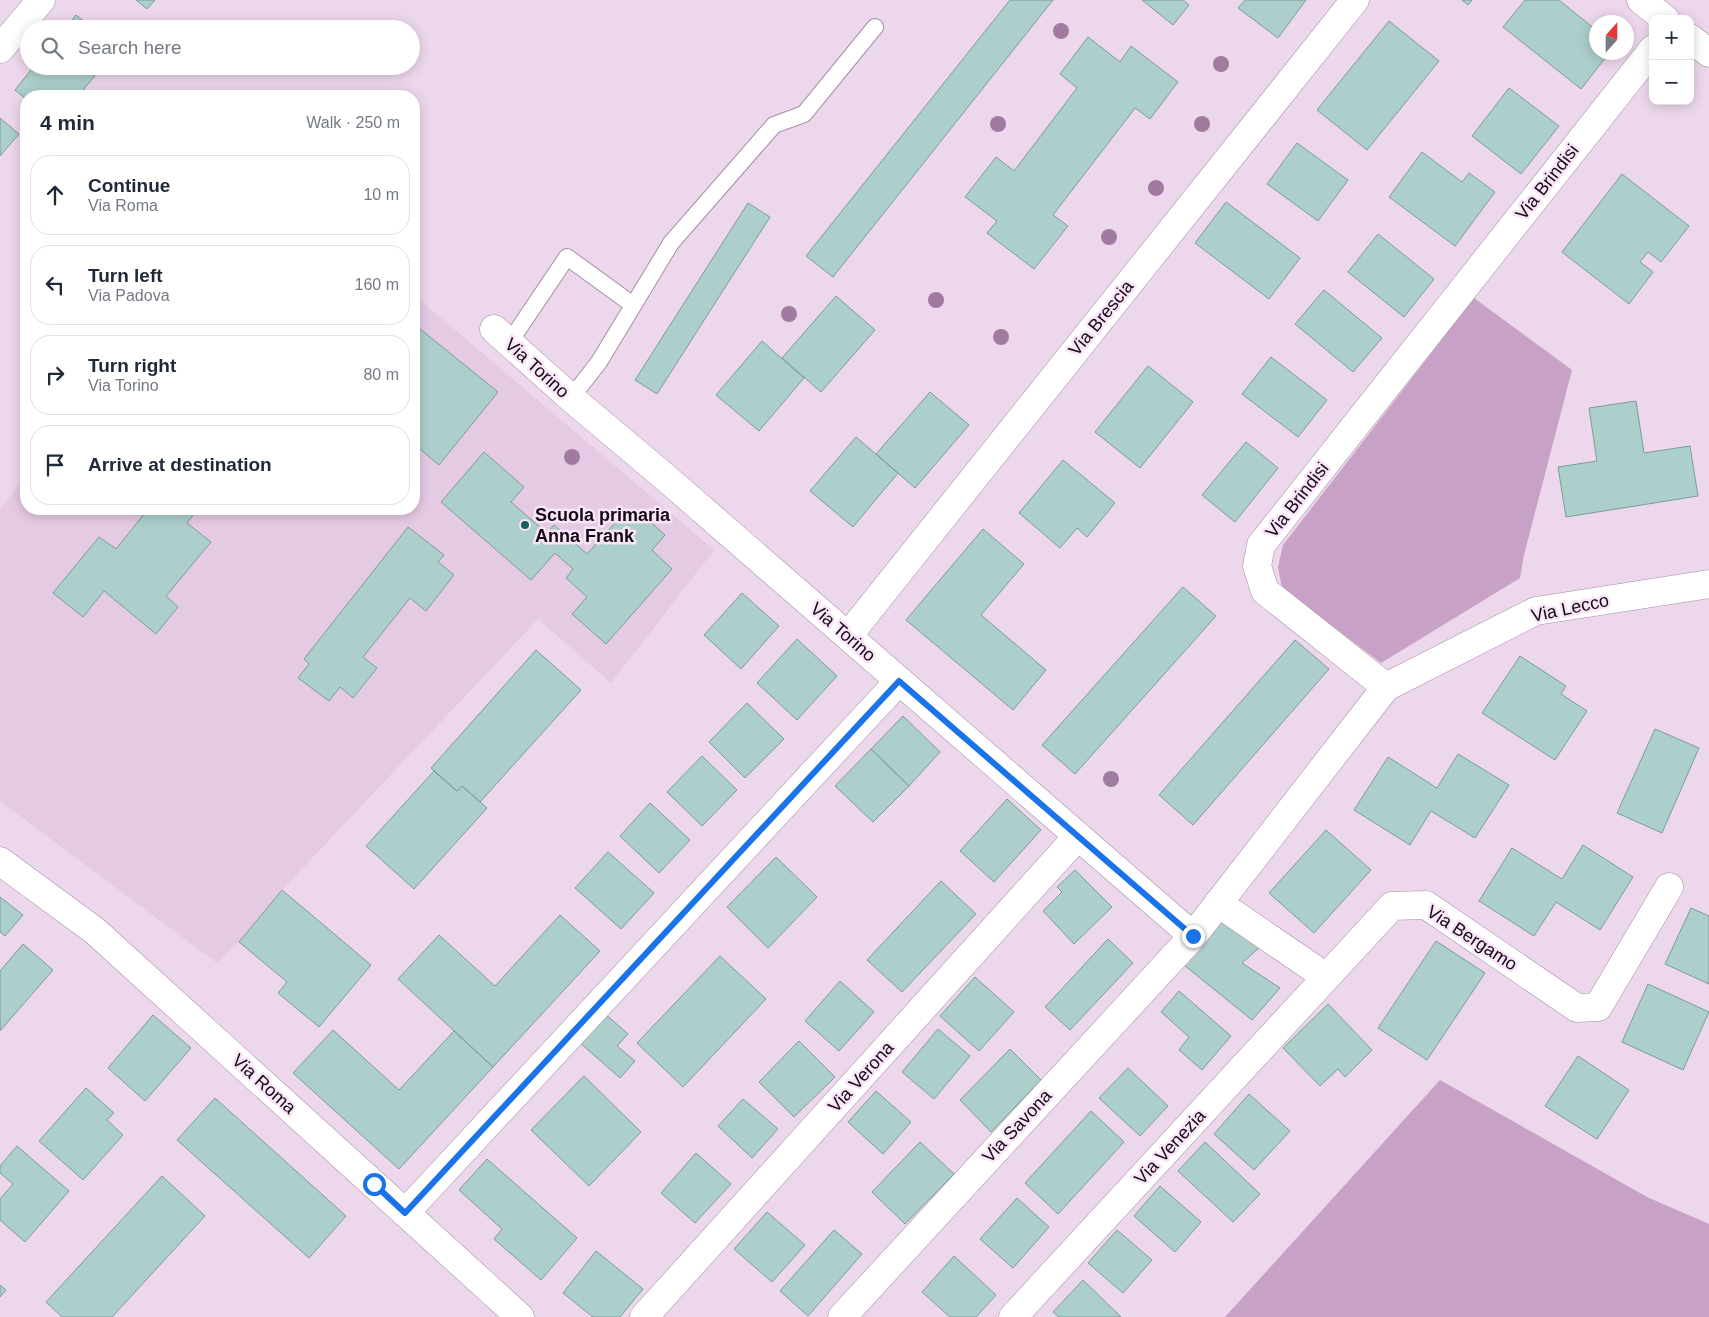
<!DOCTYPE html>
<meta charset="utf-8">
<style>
:root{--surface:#fff;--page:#f6f6f7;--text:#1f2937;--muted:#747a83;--line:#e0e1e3}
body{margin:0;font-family:Arial,sans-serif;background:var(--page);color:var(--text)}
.controls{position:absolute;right:15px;top:15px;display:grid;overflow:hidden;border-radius:10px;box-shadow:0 2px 12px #0003}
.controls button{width:45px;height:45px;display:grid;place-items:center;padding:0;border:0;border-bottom:1px solid var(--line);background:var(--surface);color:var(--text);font:25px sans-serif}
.compass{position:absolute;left:1589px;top:15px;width:45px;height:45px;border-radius:50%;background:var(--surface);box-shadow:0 2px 12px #0003;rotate:21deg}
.stop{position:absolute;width:15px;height:15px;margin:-11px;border:4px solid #1a73e8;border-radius:50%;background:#fff}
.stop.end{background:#1a73e8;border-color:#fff;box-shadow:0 1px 5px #0008}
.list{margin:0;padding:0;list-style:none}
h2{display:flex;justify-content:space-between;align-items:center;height:65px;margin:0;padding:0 20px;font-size:21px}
h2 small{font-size:16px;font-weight:400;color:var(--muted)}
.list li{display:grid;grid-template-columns:32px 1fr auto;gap:15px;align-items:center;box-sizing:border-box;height:80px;margin:0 10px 10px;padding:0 10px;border:1px solid var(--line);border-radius:20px}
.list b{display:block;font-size:19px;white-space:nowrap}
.list p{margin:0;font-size:16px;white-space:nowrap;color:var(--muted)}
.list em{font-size:16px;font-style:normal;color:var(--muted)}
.icon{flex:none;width:28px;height:28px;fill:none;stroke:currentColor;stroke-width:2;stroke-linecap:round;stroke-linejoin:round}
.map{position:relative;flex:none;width:1709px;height:1317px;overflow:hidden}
.search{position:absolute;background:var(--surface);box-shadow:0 2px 12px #0003;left:20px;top:20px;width:400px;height:55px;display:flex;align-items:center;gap:12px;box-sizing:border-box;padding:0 18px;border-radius:28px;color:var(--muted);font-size:19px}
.panel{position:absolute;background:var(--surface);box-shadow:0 2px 12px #0003;left:20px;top:90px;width:400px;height:425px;border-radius:20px}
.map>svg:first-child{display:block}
.built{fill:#e5cae4}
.green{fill:#c8a1c6}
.building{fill:#adcfcb;stroke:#7b9c98}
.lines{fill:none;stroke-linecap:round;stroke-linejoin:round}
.lane-casing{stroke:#a48fa3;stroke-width:18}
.street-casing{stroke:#a48fa3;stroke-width:29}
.lane{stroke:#fff;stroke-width:16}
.street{stroke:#fff;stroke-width:28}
.tree{fill:#a17aa0}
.route{stroke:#1a73e8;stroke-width:6}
.poi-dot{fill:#15625c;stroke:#fae4f9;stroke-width:2}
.labels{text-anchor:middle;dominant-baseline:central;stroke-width:5;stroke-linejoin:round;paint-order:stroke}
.street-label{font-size:18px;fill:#120b12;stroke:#fae4f9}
.poi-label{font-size:18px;font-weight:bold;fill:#120b12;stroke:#fae4f9;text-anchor:start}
</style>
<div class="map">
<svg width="1709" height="1317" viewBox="0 0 1709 1317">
<rect width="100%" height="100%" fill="#edd7ec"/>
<path class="built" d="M 414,295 L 714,550 L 611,683 L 538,619 L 282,890 L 239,942 L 217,963 L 0,801 L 0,509 L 26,476 L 26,509 L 414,509 Z"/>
<path class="green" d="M 1474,298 L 1572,370 L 1524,555 L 1520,578 L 1381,663 L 1282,588 L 1278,567 L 1283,545 Z
M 1440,1080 L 1647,1197 L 1709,1224 L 1709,1317 L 1225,1317 Z"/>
<path class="building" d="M 136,0 L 155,0 L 147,9 Z
M 1010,0 L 1053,0 L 833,277 L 806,256 Z
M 1142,0 L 1183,0 L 1189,5 L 1173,25 Z
M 1245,0 L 1306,0 L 1278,38 L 1238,8 Z
M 1462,0 L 1472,0 L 1468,5 Z
M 1525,0 L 1559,0 L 1596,30 L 1596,52 L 1610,52 L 1581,89 L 1503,27 Z
M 76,15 L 94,29 L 65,29 Z
M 1389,21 L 1439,61 L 1367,150 L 1317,110 Z
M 1088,37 L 1120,62 L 1131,46 L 1178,82 L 1150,119 L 1135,108 L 1053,215 L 1068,226 L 1034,269 L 987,233 L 997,221 L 965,197 L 996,157 L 1014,171 L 1077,88 L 1060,74 Z
M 34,66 L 103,66 L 78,96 L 26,96 L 26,99 L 15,90 Z
M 1509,88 L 1559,126 L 1521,174 L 1472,136 Z
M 0,118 L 19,134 L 0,156 Z
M 1297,143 L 1348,180 L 1318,221 L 1267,184 Z
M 1422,152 L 1462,182 L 1469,173 L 1495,192 L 1455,246 L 1389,197 Z
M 1622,174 L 1689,226 L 1661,262 L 1648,252 L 1640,262 L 1653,272 L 1629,304 L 1562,252 Z
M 1226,202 L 1300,258 L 1269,299 L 1195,243 Z
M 748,203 L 770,217 L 657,394 L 635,380 Z
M 1378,234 L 1434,279 L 1404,317 L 1348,272 Z
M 1324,290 L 1382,338 L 1353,372 L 1295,324 Z
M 836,296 L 875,330 L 821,392 L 782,358 Z
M 414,324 L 498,392 L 439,465 L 414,444 Z
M 762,341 L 804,378 L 759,431 L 716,395 Z
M 1271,357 L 1327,400 L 1298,437 L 1242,394 Z
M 1148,366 L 1193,402 L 1140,468 L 1095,432 Z
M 930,392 L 969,425 L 915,488 L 876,454 Z
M 1636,401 L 1644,453 L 1690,446 L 1698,496 L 1566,517 L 1558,467 L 1597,461 L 1589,408 Z
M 856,437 L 898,473 L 853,527 L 810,491 Z
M 1246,442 L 1278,468 L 1235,522 L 1202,495 Z
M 484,452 L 524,487 L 511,502 L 547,533 L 554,525 L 587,554 L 622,515 L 628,520 L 637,510 L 665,535 L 652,550 L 672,569 L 606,644 L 572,614 L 587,597 L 566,578 L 573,569 L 555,553 L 531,580 L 441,502 Z
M 1063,460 L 1115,503 L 1087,537 L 1077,528 L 1060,548 L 1019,513 Z
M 148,509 L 198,509 L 187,523 L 211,542 L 166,596 L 178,607 L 156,634 L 104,591 L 83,617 L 53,593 L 99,537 L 116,549 Z
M 408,527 L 444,555 L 438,562 L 454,575 L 426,611 L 410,598 L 363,657 L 377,668 L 353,698 L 340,687 L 329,701 L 298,678 L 309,664 L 304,659 Z
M 983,529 L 1024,564 L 981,615 L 1046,670 L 1013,710 L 906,620 Z
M 1183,587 L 1216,616 L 1075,774 L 1042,745 Z
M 742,593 L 779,626 L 741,669 L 704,635 Z
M 797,639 L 837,676 L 797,720 L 757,683 Z
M 1295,640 L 1329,669 L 1193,825 L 1159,795 Z
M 536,650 L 581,690 L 480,802 L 462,786 L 457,791 L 431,768 Z
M 1520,656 L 1566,686 L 1561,694 L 1587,711 L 1555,760 L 1482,713 Z
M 747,703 L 784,739 L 745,778 L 709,742 Z
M 903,716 L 940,752 L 909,786 L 871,749 Z
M 1655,729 L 1699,748 L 1662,833 L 1617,813 Z
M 871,749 L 909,786 L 873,822 L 835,786 Z
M 1458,754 L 1509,785 L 1475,838 L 1431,811 L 1410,845 L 1354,810 L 1388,757 L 1437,788 Z
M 702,756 L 737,790 L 702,826 L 667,792 Z
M 434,771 L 457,791 L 462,786 L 487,808 L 414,889 L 366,846 Z
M 1007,799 L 1041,830 L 994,882 L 960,851 Z
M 650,803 L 690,840 L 659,873 L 620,836 Z
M 1326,830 L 1371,870 L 1314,933 L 1269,893 Z
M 1583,845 L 1633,877 L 1600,930 L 1556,902 L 1534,936 L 1479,901 L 1512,848 L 1562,879 Z
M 608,852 L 654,893 L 621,929 L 575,888 Z
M 776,857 L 817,897 L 768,948 L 727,907 Z
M 1075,870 L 1112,907 L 1074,944 L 1043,911 L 1062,892 L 1057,887 Z
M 941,881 L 976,914 L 902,992 L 867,960 Z
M 282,890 L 371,965 L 319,1027 L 278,993 L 287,982 L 239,942 Z
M 0,897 L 23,915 L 5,936 L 0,932 Z
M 1691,908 L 1709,916 L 1709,984 L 1665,964 Z
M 560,915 L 600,951 L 493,1067 L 398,979 L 439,935 L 495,986 Z
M 1221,922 L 1260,947 L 1242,963 L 1280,988 L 1252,1020 L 1184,965 Z
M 1108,939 L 1133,963 L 1070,1030 L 1045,1007 Z
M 1436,941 L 1485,973 L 1427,1060 L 1378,1028 Z
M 23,944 L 53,970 L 0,1031 L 0,971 Z
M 720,956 L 766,999 L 683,1087 L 637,1043 Z
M 975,977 L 1014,1012 L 979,1051 L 940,1016 Z
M 840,981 L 874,1012 L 839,1051 L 805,1021 Z
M 1648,984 L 1709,1012 L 1683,1070 L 1622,1042 Z
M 1179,991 L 1231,1036 L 1202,1070 L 1179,1050 L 1189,1037 L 1161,1012 Z
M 1328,1004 L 1372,1050 L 1345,1077 L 1338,1069 L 1320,1086 L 1283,1048 Z
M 604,1013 L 628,1034 L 617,1046 L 635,1061 L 620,1078 L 579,1042 Z
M 153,1015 L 191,1048 L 145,1101 L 108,1068 Z
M 938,1029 L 970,1056 L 934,1099 L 902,1072 Z
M 333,1030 L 399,1090 L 454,1031 L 493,1067 L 399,1169 L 293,1073 Z
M 799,1041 L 835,1077 L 794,1117 L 759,1082 Z
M 1010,1049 L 1041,1080 L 991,1132 L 960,1100 Z
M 1578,1056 L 1629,1090 L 1597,1139 L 1545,1106 Z
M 1128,1068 L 1168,1106 L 1140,1136 L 1099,1098 Z
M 584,1076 L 641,1132 L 589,1186 L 531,1130 Z
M 86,1088 L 114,1113 L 107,1120 L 123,1135 L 83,1180 L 39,1141 Z
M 876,1091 L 911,1122 L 883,1154 L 848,1122 Z
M 1249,1094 L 1290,1131 L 1254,1170 L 1214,1134 Z
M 215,1098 L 346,1216 L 309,1258 L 177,1140 Z
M 743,1099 L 778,1129 L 752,1158 L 718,1126 Z
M 1091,1111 L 1124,1142 L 1058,1214 L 1025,1183 Z
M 920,1142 L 954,1174 L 905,1224 L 872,1192 Z
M 1205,1142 L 1260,1194 L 1233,1222 L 1178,1171 Z
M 17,1146 L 69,1191 L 25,1242 L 0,1220 L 0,1199 L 13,1184 L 0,1173 L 0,1166 Z
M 696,1153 L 731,1184 L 695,1223 L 661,1193 Z
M 487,1159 L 577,1238 L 541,1280 L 494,1239 L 502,1229 L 459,1190 Z
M 162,1176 L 205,1216 L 112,1317 L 62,1317 L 46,1302 Z
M 1160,1186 L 1201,1222 L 1175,1252 L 1134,1216 Z
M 1017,1198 L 1049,1227 L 1013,1268 L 980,1239 Z
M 767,1212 L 805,1245 L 772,1282 L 734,1249 Z
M 834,1230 L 862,1254 L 808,1316 L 780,1291 Z
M 1117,1230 L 1152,1260 L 1123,1293 L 1088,1263 Z
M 596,1251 L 643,1289 L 620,1317 L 593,1317 L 563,1293 Z
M 954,1256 L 996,1295 L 976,1317 L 950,1317 L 922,1292 Z
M 1083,1280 L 1121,1317 L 1059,1317 L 1053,1312 Z
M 0,1285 L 6,1290 L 0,1297 Z"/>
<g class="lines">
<defs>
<path id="lane" d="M 509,343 L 567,257 L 633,305
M 571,398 L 599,362 L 671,243 L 774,125 L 804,114 L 875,27"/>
<path id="street" d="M 1641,0 L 1665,19
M 1690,38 L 1709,53
M 0,49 L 41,0
M 494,329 L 571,398 L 666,478 L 1193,936
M 848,636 L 1355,0
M 1386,687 L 1265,591 L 1257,566 L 1261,545 L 1653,49
M 0,861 L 95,931 L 520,1317
M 1218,903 L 1326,977
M 405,1213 L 899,681
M 644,1317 L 1078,836
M 842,1317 L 1193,936 L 1386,687 L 1536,611 L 1709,584
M 1013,1317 L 1392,906 L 1426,905 L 1577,1008 L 1598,1007 L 1669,887"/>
</defs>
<use href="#lane" class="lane-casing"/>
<use href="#street" class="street-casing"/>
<use href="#lane" class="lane"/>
<use href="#street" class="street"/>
</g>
<g class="tree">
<circle cx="1061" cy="31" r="8"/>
<circle cx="1221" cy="64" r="8"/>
<circle cx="998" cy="124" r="8"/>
<circle cx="1202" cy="124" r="8"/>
<circle cx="1156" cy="188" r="8"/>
<circle cx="1109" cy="237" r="8"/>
<circle cx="936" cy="300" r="8"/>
<circle cx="789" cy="314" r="8"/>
<circle cx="1001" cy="337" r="8"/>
<circle cx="572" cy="457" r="8"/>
<circle cx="1111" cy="779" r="8"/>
</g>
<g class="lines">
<path class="route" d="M 374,1184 L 405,1213 L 899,681 L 1193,936"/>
</g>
<circle class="poi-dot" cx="525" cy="525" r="5"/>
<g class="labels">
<g class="street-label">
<text transform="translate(1547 182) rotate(-52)">Via Brindisi</text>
<text transform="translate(1101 318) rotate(-51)">Via Brescia</text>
<text transform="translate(537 368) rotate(42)">Via Torino</text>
<text transform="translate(1297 500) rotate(-52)">Via Brindisi</text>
<text transform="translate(1570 608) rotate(-12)">Via Lecco</text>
<text transform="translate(843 632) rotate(41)">Via Torino</text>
<text transform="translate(1472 938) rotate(33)">Via Bergamo</text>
<text transform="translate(861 1077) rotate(-48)">Via Verona</text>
<text transform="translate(264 1084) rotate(42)">Via Roma</text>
<text transform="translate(1017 1126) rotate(-47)">Via Savona</text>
<text transform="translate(1170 1147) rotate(-47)">Via Venezia</text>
</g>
<g class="poi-label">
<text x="535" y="515">Scuola primaria<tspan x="535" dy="21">Anna Frank</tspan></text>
</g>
</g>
</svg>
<div class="controls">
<button>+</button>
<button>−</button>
</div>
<svg class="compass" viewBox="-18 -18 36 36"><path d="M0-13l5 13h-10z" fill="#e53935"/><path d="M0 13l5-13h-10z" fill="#747a83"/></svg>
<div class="stop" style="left:374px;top:1184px"></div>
<div class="stop end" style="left:1193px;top:936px"></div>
<div class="search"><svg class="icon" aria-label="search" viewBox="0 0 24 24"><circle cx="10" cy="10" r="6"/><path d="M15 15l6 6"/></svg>Search here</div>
<section class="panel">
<h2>4 min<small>Walk · 250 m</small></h2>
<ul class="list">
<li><svg class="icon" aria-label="ahead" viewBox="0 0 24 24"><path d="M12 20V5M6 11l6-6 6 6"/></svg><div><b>Continue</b><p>Via Roma</p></div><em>10 m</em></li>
<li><svg class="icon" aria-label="left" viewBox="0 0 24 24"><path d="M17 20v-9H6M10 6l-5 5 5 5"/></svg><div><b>Turn left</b><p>Via Padova</p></div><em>160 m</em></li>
<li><svg class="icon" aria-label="right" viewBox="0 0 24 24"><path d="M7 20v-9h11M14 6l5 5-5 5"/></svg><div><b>Turn right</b><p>Via Torino</p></div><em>80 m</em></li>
<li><svg class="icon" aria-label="arrive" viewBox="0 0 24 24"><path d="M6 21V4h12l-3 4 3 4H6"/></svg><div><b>Arrive at destination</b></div></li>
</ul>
</section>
</div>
